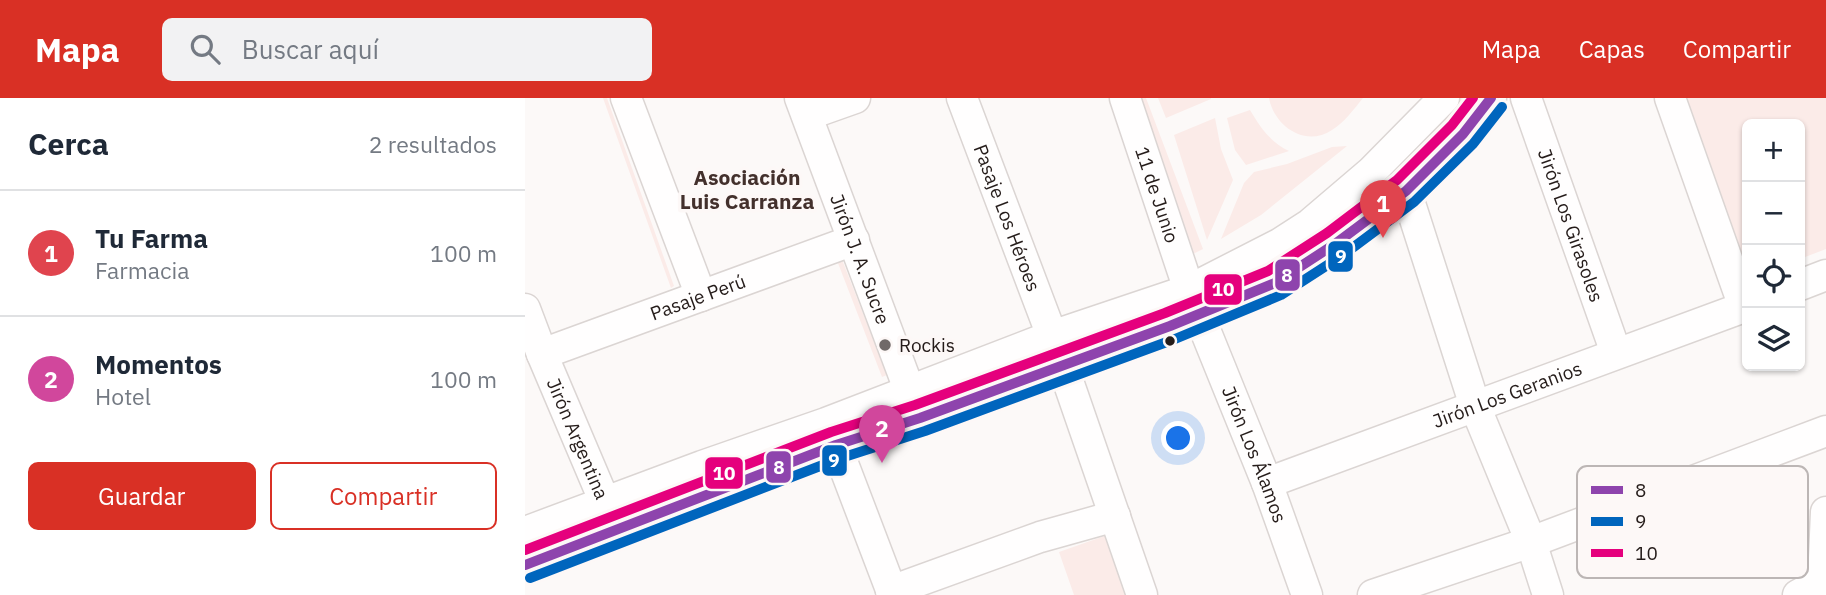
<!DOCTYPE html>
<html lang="es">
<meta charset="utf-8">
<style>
:root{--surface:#fff;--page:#f2f2f3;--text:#1f2937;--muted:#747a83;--line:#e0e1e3;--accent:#d93025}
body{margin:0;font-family:"IBM Plex Sans",sans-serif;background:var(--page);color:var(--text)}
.controls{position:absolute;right:21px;top:21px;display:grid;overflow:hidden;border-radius:10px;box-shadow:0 2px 5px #0004}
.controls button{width:63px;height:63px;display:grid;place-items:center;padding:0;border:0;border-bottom:2px solid var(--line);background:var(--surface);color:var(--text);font:35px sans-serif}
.you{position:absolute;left:654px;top:341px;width:24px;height:24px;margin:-18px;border:5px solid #fff;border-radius:50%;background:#1a73e8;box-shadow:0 0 0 10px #1a73e833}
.badge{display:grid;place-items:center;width:46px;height:46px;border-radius:50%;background:var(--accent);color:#fff;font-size:23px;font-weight:700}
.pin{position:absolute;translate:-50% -58px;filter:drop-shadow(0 2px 4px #0008)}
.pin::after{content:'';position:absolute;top:37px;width:24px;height:21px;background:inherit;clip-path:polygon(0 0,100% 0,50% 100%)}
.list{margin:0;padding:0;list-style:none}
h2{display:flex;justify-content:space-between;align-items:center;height:91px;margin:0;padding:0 28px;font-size:30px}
h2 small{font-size:23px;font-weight:400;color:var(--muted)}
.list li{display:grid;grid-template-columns:46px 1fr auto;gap:21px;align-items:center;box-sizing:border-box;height:126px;padding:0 28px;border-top:2px solid var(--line)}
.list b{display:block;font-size:26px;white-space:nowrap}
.list p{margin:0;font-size:23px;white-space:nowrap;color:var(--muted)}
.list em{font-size:23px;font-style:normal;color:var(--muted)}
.actions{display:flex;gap:14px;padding:21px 28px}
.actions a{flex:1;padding:16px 0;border:2px solid var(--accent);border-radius:10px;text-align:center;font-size:24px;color:var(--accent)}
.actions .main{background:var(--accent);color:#fff}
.icon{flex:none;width:38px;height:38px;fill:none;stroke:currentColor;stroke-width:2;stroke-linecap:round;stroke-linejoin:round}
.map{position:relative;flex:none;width:1301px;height:497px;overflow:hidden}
header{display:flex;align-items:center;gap:42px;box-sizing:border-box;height:98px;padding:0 35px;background:var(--accent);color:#fff}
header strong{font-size:33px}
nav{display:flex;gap:38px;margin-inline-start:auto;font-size:24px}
.search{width:490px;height:63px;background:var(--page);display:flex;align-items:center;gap:18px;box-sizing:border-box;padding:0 24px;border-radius:10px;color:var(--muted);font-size:26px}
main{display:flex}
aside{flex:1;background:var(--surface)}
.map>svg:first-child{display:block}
.green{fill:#fbebe8}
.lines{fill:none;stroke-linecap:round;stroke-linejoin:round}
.minor-casing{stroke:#dbd5d3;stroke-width:33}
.minor{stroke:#fffefe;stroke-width:30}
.bus-1-casing{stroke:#fdf8f7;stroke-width:16}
.bus-2-casing{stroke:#fdf8f7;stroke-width:16}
.bus-3-casing{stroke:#fdf8f7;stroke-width:16}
.bus-1{stroke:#8e44ad;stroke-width:10}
.bus-2{stroke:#0065bd;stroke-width:10}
.bus-3{stroke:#e5007d;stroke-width:10}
.bus-dot{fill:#251c1a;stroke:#fdf8f7;stroke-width:2.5}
.poi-dot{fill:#706968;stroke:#fdf8f7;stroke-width:2.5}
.labels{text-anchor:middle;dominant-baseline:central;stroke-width:7;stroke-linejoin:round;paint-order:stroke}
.street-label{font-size:19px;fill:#251c1a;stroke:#fdf8f7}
.poi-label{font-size:19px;fill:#251c1a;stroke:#fdf8f7;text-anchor:start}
.neighbourhood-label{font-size:21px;font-weight:bold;fill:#43302c;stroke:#fdf8f7}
.key{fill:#fdf8f7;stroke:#bcb6b5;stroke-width:2}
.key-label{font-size:19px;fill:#251c1a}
.line-badge{stroke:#fdf8f7;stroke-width:2.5}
.badge-label{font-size:19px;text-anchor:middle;font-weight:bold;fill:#fff}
</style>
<header>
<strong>Mapa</strong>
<div class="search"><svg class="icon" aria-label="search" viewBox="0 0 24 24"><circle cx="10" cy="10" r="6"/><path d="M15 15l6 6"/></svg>Buscar aquí</div>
<nav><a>Mapa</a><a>Capas</a><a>Compartir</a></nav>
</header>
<main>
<aside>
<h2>Cerca<small>2 resultados</small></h2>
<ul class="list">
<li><span class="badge" style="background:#e0444e">1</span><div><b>Tu Farma</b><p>Farmacia</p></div><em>100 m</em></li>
<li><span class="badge" style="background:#d1479c">2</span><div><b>Momentos</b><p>Hotel</p></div><em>100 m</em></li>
</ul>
<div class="actions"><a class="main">Guardar</a><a>Compartir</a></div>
</aside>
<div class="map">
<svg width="1301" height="497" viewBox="0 0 1301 497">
<rect width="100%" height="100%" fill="#fcf9f8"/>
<path class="green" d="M 78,0 L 82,0 L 149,188 L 146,190 Z
M 612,0 L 621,0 L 678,151 L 666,157 Z
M 633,0 L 686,0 L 686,1 L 641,20 Z
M 744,0 L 838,0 C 829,11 819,25 807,32 C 780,50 749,28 744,0 Z
M 931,0 L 949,0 L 903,54 L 788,154 L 676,202 Z
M 1155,0 L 1301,0 L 1301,151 L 1275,161 L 1275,26 L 1222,26 L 1222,181 Z
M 725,12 C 735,29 745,44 764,53 L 721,67 L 710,52 L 702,20 Z
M 690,20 L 696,51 L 708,82 L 682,142 L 649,37 Z
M 822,48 L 736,117 L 696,141 L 719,85 L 729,74 L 762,66 L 807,49 Z
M 316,159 L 362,277 L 357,279 L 311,160 Z
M 588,435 L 611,497 L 549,497 L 534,454 Z"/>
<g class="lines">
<defs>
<g id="minor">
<path d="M 101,0 L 176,198"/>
<path id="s1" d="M 275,0 L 391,310"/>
<path id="s2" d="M 437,0 L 527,238"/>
<path id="s3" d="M 600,0 L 664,192"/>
<path id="s4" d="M 1001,0 L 1091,255"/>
<path d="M 1145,0 L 1219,209"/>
<path d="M 282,17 L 330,0"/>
<path d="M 881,93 L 950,308 L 1006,444 L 1023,497"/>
<path d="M 1275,187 L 1301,177"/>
<path id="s5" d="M 0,211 L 17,256 L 87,421"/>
<path id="s6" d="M 674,217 L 742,385 L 782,497"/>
<path id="s7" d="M 17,256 L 329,142"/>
<path d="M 534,267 L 544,286 L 617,497"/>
<path d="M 302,329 L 317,363 L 368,497"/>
<path id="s8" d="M 742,385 L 1222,208"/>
<path d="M 0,434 L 177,368 L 301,325 L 527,238 L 664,192 L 754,146 L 785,126 L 846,74 L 919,0"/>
<path d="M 0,467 L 311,347 L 395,320 L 534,267 L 645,228 L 750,185 L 810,146 L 881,93 L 938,36 L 966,0"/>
<path d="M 1298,483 L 1301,414"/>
<path d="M 366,493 L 515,439 L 590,418"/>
<path d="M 848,497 L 1006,444 L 1301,333"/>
<path d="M 1273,497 L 1301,482"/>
</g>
</defs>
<use href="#minor" class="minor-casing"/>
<use href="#minor" class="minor"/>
<defs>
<path id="bus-1" d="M 0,467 L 311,347 L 395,320 L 645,228 L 750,185 L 810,146 L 881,93 L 938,36 L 966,0"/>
<path id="bus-2" d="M 5,480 L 316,360 L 400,333 L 650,241 L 756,197 L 818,157 L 889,104 L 948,46 L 977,9"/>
<path id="bus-3" d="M 0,452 L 306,334 L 390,307 L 640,215 L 743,173 L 802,135 L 872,82 L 927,27 L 948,0"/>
</defs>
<use href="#bus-1" class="bus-1-casing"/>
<use href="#bus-2" class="bus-2-casing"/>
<use href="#bus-3" class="bus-3-casing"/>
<use href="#bus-1" class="bus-1"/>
<use href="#bus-2" class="bus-2"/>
<use href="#bus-3" class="bus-3"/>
</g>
<circle class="bus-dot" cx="645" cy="243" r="6"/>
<circle class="poi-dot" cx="360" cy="247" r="7"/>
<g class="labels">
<g class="street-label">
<text stroke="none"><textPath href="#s3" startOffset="102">11 de Junio</textPath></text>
<text stroke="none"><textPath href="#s2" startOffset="128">Pasaje Los Héroes</textPath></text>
<text stroke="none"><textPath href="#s4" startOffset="135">Jirón Los Girasoles</textPath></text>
<text stroke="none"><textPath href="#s1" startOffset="172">Jirón J. A. Sucre</textPath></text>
<text stroke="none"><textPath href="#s7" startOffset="166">Pasaje Perú</textPath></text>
<text stroke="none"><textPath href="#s8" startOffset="256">Jirón Los Geranios</textPath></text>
<text stroke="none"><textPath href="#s5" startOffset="140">Jirón Argentina</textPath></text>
<text stroke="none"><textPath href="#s6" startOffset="150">Jirón Los Álamos</textPath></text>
</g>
<g class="poi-label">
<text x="374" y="247">Rockis</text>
</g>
<g class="neighbourhood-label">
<text x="222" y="79">Asociación<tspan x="222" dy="24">Luis Carranza</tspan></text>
</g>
</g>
<rect x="1052" y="368" width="231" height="112" rx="10" class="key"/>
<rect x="1066" y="388" width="32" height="8" fill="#8e44ad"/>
<rect x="1066" y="419" width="32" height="9" fill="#0065bd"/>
<rect x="1066" y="451" width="32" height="8" fill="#e5007d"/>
<g class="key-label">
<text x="1110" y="399">8</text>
<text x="1110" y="430">9</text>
<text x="1110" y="462">10</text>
</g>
<g class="line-badge">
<rect x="802" y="142" width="27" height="33" rx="7" fill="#0065bd"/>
<rect x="749" y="160" width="27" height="34" rx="7" fill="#8e44ad"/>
<rect x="678" y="175" width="40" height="33" rx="7" fill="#e5007d"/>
<rect x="296" y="346" width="27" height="33" rx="7" fill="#0065bd"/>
<rect x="240" y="352" width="27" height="34" rx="7" fill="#8e44ad"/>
<rect x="179" y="358" width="40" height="34" rx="7" fill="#e5007d"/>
</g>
<g class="badge-label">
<text x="816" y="165">9</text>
<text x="762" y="184">8</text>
<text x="698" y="198">10</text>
<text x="309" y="369">9</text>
<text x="254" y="376">8</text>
<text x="199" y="382">10</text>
</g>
</svg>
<div class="controls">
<button>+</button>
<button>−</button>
<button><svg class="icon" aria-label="locate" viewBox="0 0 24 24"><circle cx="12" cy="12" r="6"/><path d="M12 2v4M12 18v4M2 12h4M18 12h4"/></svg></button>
<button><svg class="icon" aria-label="layers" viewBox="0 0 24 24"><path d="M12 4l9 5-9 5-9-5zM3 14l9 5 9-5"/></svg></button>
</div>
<div class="you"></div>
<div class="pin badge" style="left:858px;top:140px;background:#e0444e">1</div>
<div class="pin badge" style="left:357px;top:365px;background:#d1479c">2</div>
</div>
</main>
